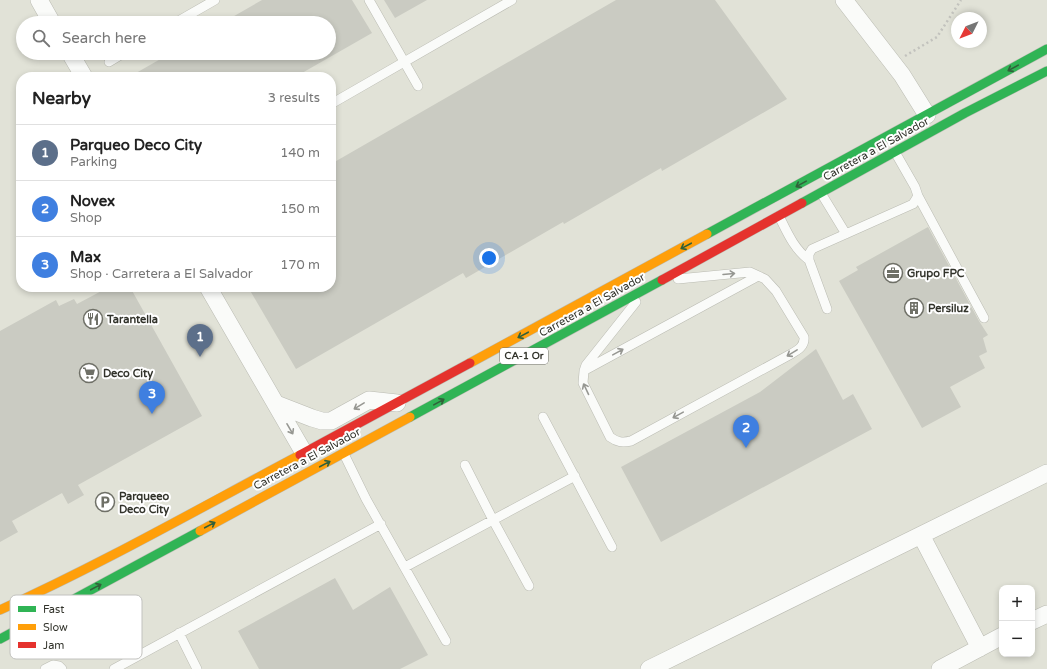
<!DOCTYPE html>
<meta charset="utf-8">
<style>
:root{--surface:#fff;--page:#f6f6f6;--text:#222;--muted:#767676;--line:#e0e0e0;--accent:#db2777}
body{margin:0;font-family:"Varela Round",sans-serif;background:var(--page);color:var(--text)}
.controls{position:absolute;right:12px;bottom:12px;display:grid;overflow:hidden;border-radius:8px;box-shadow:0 2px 6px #0003}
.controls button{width:36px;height:36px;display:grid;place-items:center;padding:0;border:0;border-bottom:1px solid var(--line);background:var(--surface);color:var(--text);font:20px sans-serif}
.compass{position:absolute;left:951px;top:12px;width:36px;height:36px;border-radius:50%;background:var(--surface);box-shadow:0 2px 6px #0003;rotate:228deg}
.you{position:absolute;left:489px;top:258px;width:14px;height:14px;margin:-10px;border:3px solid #fff;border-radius:50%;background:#1a73e8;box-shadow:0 0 0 6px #1a73e833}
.badge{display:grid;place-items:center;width:26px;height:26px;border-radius:50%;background:var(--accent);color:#fff;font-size:13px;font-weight:700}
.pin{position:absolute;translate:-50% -33px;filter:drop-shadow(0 1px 2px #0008)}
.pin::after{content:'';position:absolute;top:21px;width:14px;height:12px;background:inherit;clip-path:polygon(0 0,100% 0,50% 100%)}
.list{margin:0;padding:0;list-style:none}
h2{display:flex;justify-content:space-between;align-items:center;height:52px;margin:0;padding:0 16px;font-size:17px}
h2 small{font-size:13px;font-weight:400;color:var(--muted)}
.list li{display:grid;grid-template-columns:26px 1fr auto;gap:12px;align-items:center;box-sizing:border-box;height:56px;padding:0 16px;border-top:1px solid var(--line)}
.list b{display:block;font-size:15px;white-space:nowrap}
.list p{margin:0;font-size:13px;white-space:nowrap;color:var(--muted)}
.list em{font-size:13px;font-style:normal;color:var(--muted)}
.icon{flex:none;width:22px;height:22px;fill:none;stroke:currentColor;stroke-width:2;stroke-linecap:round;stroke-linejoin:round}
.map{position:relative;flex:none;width:1047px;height:669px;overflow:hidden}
.search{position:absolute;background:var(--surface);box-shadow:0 2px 6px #0003;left:16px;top:16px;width:320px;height:44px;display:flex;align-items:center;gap:10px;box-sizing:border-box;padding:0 14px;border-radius:22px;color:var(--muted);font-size:15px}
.panel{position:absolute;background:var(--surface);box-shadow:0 2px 6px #0003;left:16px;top:72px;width:320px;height:220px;border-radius:16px}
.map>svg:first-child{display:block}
.building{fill:#cacbc2}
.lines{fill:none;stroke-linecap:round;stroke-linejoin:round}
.lane-casing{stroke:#babbb2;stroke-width:10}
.street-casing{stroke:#babbb2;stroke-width:18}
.fast-casing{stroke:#babbb2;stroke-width:10}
.slow-casing{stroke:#babbb2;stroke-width:10}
.jam-casing{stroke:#babbb2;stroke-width:10}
.path{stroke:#c2c2bd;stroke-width:2.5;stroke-dasharray:2 3;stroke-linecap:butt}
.lane{stroke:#fafbf9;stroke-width:9}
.street{stroke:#fafbf9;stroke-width:17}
.fast{stroke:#30b455;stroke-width:9}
.slow{stroke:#ff9f0a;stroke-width:9}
.jam{stroke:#e5322d;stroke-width:9}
.oneway{stroke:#31603a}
.oneway2{stroke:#969792}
.labels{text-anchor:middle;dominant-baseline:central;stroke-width:4;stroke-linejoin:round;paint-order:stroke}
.shield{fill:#fff;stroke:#70706b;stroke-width:1}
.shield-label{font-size:10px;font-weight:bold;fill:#32332b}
.street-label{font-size:11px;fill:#32332b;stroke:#fff}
.poi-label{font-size:11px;font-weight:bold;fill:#32332b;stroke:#fff;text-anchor:start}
.key{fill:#fff;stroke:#c2c2bf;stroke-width:1}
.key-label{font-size:11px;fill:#32332b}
</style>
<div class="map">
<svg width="1047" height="669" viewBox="0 0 1047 669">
<rect width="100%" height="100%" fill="#e1e2d7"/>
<path class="building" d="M 262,0 L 352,0 L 372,33 L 295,77 L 129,77 L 171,53 L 329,53 L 329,23 L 222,23 Z
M 384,0 L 427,0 L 395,18 Z
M 616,0 L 715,0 L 787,99 L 662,171 L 661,168 L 564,224 L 563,222 L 466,278 L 463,273 L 296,369 L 248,287 L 331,287 L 331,164 Z
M 928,227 L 979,321 L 988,335 L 983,338 L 987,352 L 979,356 L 985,368 L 950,387 L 961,407 L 922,428 L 839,281 L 858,270 L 856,267 Z
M 109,287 L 130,287 L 202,416 L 78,485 L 84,495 L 68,504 L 62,493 L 12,521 L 18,532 L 0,542 L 0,331 L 56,300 L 59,306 L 74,299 L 77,304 Z
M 816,349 L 843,400 L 853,394 L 872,429 L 661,542 L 621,467 L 760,392 Z
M 335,578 L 353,610 L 390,587 L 428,655 L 400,669 L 259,669 L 238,631 Z"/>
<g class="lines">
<defs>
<path id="lane" d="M 369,0 L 418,86
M 175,23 L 215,0
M 109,62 L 124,53
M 331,104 L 512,0
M 821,193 L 846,234
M 918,196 L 984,318
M 779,216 C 787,232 794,249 809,260
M 636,302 L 586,365 L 584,371 L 583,383 L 610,437 C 617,442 622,443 631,441 L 791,354 C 798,350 805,346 804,337 L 776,291 L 765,279 L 750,272 L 678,279
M 827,309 L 809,260 L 809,254 L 812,249 L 913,204 L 918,196 L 915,187 L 895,152
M 585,370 L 758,276
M 543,417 L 612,547
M 344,454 L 366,499 L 446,641
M 465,465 L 493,520 L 529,586
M 405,567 L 575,476
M 179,633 L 197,669
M 45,669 L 53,665 L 59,666 L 62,669
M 114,669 L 381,524"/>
<path id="street" d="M 39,0 L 52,23
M 844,0 L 902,75 L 927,115
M 70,53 L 84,77
M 208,287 L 304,453
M 276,404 L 312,418 L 322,421 L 331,421 L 369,400 L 397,403
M 921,535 L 980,648
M 1032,621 L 1047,614
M 649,669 L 1047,473
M 940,669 L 1002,636"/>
<path id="fast" d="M 802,203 L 965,113 L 1047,71
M 707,234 L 1047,49
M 410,417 L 662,280
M 0,639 L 200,531"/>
<path id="slow" d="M 470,363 L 707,234
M 200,531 L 410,417
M 0,610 C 102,564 200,508 300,455"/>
<path id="jam" d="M 662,280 L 802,203
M 300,455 L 470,363"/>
</defs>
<use href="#lane" class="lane-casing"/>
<use href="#street" class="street-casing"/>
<use href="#fast" class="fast-casing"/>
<use href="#slow" class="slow-casing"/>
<use href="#jam" class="jam-casing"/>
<path class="path" d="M 905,56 L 937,37 L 961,0"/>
<use href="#lane" class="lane"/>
<use href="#street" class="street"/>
<use href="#fast" class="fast"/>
<use href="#slow" class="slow"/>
<use href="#jam" class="jam"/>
</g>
<defs><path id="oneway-shaft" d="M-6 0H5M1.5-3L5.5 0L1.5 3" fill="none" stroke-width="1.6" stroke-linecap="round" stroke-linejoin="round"/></defs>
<g class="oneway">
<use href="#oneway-shaft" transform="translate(1013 68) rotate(151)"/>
<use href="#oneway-shaft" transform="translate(801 184) rotate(151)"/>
<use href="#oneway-shaft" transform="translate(686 246) rotate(152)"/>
<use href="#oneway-shaft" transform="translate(523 335) rotate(152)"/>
<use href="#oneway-shaft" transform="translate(439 402) rotate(-29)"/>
<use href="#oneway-shaft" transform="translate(325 464) rotate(-28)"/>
<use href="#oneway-shaft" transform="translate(210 525) rotate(-28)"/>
<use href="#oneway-shaft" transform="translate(96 587) rotate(-28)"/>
</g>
<g class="oneway2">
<use href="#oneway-shaft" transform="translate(729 274) rotate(-5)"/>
<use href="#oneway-shaft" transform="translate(618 352) rotate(-29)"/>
<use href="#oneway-shaft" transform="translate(792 353) rotate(149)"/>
<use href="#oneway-shaft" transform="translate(586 389) rotate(-115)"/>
<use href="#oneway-shaft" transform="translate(359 406) rotate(149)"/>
<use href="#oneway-shaft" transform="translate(678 415) rotate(151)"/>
<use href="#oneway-shaft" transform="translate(290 429) rotate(60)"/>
</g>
<defs>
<symbol id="office-ring" viewBox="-11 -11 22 22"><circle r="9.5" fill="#fff" stroke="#6f7067" stroke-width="1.5"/><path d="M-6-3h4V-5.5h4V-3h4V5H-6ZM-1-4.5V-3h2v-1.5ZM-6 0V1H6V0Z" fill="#6f7067"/></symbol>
<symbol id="building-ring" viewBox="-11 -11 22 22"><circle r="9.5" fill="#fff" stroke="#6f7067" stroke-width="1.5"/><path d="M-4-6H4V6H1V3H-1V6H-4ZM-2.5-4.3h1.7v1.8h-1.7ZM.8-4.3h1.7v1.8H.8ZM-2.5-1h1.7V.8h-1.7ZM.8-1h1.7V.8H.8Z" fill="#6f7067"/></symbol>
<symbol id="restaurant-ring" viewBox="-11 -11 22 22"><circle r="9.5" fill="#fff" stroke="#6f7067" stroke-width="1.5"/><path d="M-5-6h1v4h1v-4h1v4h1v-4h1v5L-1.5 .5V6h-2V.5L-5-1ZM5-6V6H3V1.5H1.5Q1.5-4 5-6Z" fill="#6f7067"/></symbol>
<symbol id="supermarket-ring" viewBox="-11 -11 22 22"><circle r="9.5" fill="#fff" stroke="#6f7067" stroke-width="1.5"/><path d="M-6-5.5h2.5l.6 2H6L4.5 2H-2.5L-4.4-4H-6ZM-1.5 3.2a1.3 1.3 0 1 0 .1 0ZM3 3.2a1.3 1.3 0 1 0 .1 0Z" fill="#6f7067"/></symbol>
<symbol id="parking-ring" viewBox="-11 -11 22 22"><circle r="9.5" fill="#fff" stroke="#6f7067" stroke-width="1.5"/><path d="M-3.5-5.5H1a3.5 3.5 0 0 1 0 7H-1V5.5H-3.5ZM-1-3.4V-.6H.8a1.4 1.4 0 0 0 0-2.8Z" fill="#6f7067"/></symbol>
</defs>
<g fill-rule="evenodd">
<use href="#office-ring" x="882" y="262" width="22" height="22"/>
<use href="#building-ring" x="903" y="297" width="22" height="22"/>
<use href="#restaurant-ring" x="82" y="308" width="22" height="22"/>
<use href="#supermarket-ring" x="78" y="362" width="22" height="22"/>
<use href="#parking-ring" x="94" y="491" width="22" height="22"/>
</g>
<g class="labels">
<rect class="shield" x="500" y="348" width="48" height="16" rx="3"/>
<g class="shield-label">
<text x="524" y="356">CA-1 Or</text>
</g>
<g class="street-label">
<text transform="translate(876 149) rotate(-29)">Carretera a El Salvador</text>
<text transform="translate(592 305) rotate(-29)">Carretera a El Salvador</text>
<text transform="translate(307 459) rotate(-28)">Carretera a El Salvador</text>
</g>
<g class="poi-label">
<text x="907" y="273">Grupo FPC</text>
<text x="928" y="308">Persiluz</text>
<text x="107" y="319">Tarantella</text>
<text x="103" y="373">Deco City</text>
<text x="119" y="496">Parqueeo<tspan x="119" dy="13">Deco City</tspan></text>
</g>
</g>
<rect x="10" y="595" width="132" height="64" rx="6" class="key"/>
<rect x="18" y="606" width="18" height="6" fill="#30b455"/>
<rect x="18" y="624" width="18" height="6" fill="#ff9f0a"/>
<rect x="18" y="642" width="18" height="6" fill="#e5322d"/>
<g class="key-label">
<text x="43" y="613">Fast</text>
<text x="43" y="631">Slow</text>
<text x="43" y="649">Jam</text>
</g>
</svg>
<div class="controls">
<button>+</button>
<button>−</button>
</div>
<svg class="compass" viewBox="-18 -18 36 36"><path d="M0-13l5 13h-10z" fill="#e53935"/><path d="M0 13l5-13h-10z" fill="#767676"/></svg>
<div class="you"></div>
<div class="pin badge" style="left:200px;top:357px;background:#5c6f8a">1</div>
<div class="pin badge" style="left:746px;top:448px;background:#3f7fe0">2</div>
<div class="pin badge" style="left:152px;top:414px;background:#3f7fe0">3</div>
<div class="search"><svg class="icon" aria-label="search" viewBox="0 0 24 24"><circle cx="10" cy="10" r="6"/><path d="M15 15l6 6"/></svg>Search here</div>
<section class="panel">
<h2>Nearby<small>3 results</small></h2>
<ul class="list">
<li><span class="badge" style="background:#5c6f8a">1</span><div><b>Parqueo Deco City</b><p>Parking</p></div><em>140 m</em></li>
<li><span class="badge" style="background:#3f7fe0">2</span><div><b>Novex</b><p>Shop</p></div><em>150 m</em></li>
<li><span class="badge" style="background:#3f7fe0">3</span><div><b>Max</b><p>Shop · Carretera a El Salvador</p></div><em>170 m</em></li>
</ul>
</section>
</div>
